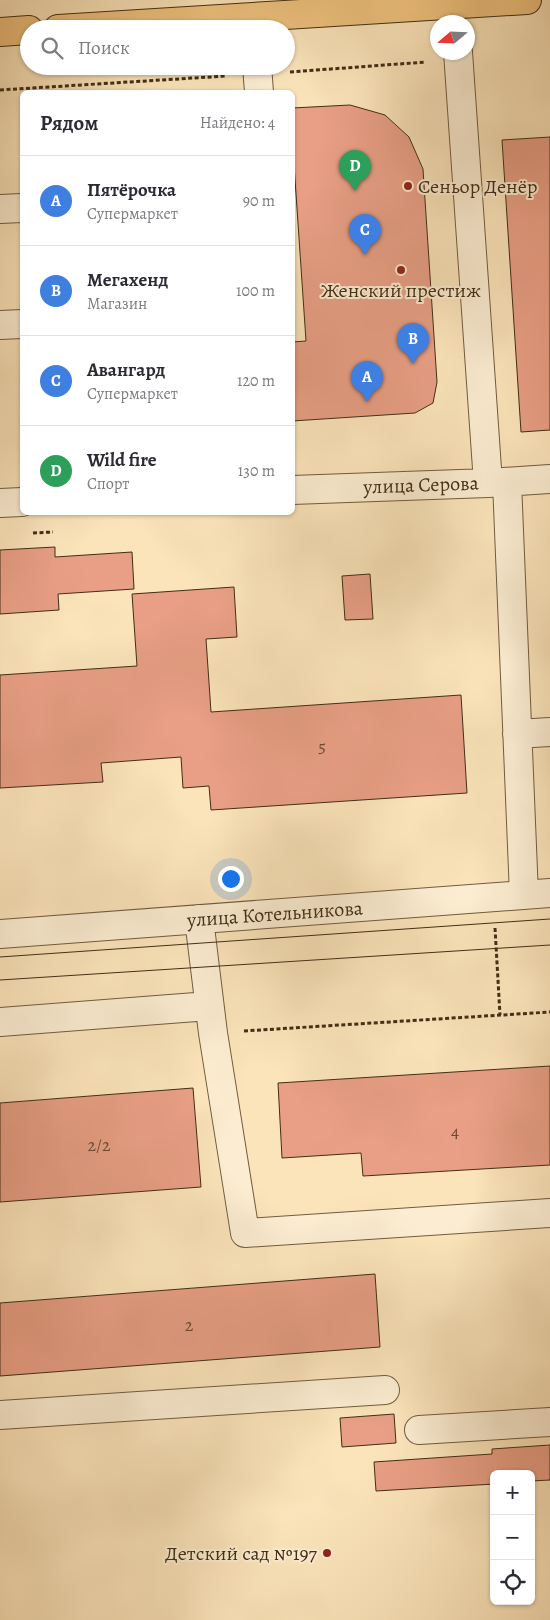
<!DOCTYPE html>
<html lang="ru">
<meta charset="utf-8">
<style>
:root{--surface:#fff;--page:#f7f7f7;--text:#2b2b33;--muted:#7c7c81;--line:#e1e1e2;--accent:#db2777}
body{margin:0;font-family:Alegreya,serif;background:var(--page);color:var(--text)}
.controls{position:absolute;right:15px;bottom:15px;display:grid;overflow:hidden;border-radius:8px;box-shadow:0 1px 4px #0004}
.controls button{width:45px;height:45px;display:grid;place-items:center;padding:0;border:0;border-bottom:1px solid var(--line);background:var(--surface);color:var(--text);font:25px sans-serif}
.compass{position:absolute;left:430px;top:15px;width:45px;height:45px;border-radius:50%;background:var(--surface);box-shadow:0 1px 4px #0004;rotate:251deg}
.you{position:absolute;left:230px;top:878px;width:18px;height:18px;margin:-12px;border:4px solid #fff;border-radius:50%;background:#1a73e8;box-shadow:0 0 0 8px #1a73e833}
.badge{display:grid;place-items:center;width:32px;height:32px;border-radius:50%;background:var(--accent);color:#fff;font-size:16px;font-weight:700}
.pin{position:absolute;translate:-50% -41px;filter:drop-shadow(0 1px 2px #0008)}
.pin::after{content:'';position:absolute;top:26px;width:18px;height:15px;background:inherit;clip-path:polygon(0 0,100% 0,50% 100%)}
.list{margin:0;padding:0;list-style:none}
h2{display:flex;justify-content:space-between;align-items:center;height:65px;margin:0;padding:0 20px;font-size:21px}
h2 small{font-size:16px;font-weight:400;color:var(--muted)}
.list li{display:grid;grid-template-columns:32px 1fr auto;gap:15px;align-items:center;box-sizing:border-box;height:90px;padding:0 20px;border-top:1px solid var(--line)}
.list b{display:block;font-size:19px;white-space:nowrap}
.list p{margin:0;font-size:16px;white-space:nowrap;color:var(--muted)}
.list em{font-size:16px;font-style:normal;color:var(--muted)}
.icon{flex:none;width:28px;height:28px;fill:none;stroke:currentColor;stroke-width:2;stroke-linecap:round;stroke-linejoin:round}
.map{position:relative;flex:none;width:550px;height:1620px;overflow:hidden}
.search{position:absolute;background:var(--surface);box-shadow:0 1px 4px #0004;left:20px;top:20px;width:275px;height:55px;display:flex;align-items:center;gap:12px;box-sizing:border-box;padding:0 18px;border-radius:28px;color:var(--muted);font-size:19px}
.panel{position:absolute;background:var(--surface);box-shadow:0 1px 4px #0004;left:20px;top:90px;width:275px;height:425px;border-radius:8px}
.map>svg:first-child{display:block}
.building{fill:#e89f85;stroke:#412e15}
.lines{fill:none;stroke-linecap:round;stroke-linejoin:round}
.minor-casing{stroke:#705c3e;stroke-width:30}
.major-casing{stroke:#412e15;stroke-width:30}
.path{stroke:#412e15;stroke-width:3;stroke-dasharray:4 2.5;stroke-linecap:butt}
.minor{stroke:#fcedd2;stroke-width:28}
.major{stroke:#eec27d;stroke-width:28}
.tram{stroke:#412e15;stroke-width:1}
.poi-dot{fill:#8f2418;stroke:#fcedd2;stroke-width:2}
.labels{text-anchor:middle;dominant-baseline:central;stroke-width:4;stroke-linejoin:round;paint-order:stroke}
.number-label{font-size:18px;fill:#6b4a31}
.poi-label{font-size:20px;fill:#412e15;stroke:#fcedd2;text-anchor:start}
.street-label{font-size:20px;fill:#412e15;stroke:#fcedd2}
</style>
<div class="map">
<svg width="550" height="1620" viewBox="0 0 550 1620">
<rect width="100%" height="100%" fill="#fbe4ba"/>
<filter id="stains"><feTurbulence type="fractalNoise" baseFrequency=".004" numOctaves="4"/><feColorMatrix values="0 0 0 0 .2 0 0 0 0 .09 0 0 0 0 .02 0 0 0 .5 -.17"/></filter>
<radialGradient id="worn" r=".72"><stop offset=".6" stop-color="#630" stop-opacity="0"/><stop offset="1" stop-color="#630" stop-opacity=".3"/></radialGradient>
<path class="building" d="M 350,105 L 385,115 L 409,137 L 423,169 L 437,382 L 433,403 L 415,413 L 292,421 L 292,342 L 306,341 L 292,135 L 292,108 Z
M 550,137 L 550,430 L 521,432 L 502,140 Z
M 55,547 L 55,557 L 132,552 L 134,589 L 58,594 L 59,610 L 0,614 L 0,550 Z
M 370,574 L 373,619 L 345,620 L 342,576 Z
M 234,587 L 237,637 L 206,639 L 211,712 L 461,695 L 467,793 L 211,810 L 209,786 L 183,788 L 181,757 L 101,763 L 103,782 L 0,788 L 0,675 L 137,666 L 132,594 Z
M 550,1066 L 550,1165 L 363,1176 L 361,1153 L 282,1158 L 278,1083 Z
M 193,1088 L 201,1187 L 0,1202 L 0,1103 Z
M 375,1274 L 380,1347 L 0,1376 L 0,1303 Z
M 394,1414 L 396,1443 L 342,1447 L 340,1418 Z
M 550,1445 L 550,1480 L 531,1481 L 531,1474 L 494,1474 L 494,1484 L 376,1491 L 374,1462 L 492,1454 L 492,1449 Z"/>
<g class="lines">
<defs>
<path id="minor" d="M 458,52 L 488,483
M 257,66 L 259,92
M 0,209 L 22,208
M 0,325 L 22,324
M 507,482 L 524,895
M 292,490 L 488,483 L 550,479
M 0,503 L 22,502
M 517,734 L 550,732
M 199,919 L 213,1033 L 245,1233 L 550,1213
M 0,934 L 550,893
M 0,1022 L 209,1006
M 0,1415 L 385,1390
M 419,1430 L 550,1422"/>
<path id="major" d="M 58,29 L 527,0
M 0,32 L 29,30"/>
</defs>
<use href="#minor" class="minor-casing"/>
<use href="#major" class="major-casing"/>
<path class="path" d="M 290,72 L 426,62
M 0,90 L 226,76
M 33,533 L 53,532
M 495,928 L 500,1015
M 244,1031 L 550,1012"/>
<use href="#minor" class="minor"/>
<use href="#major" class="major"/>
<path class="tram" d="M 0,957 L 550,919
M 0,980 L 550,945"/>
</g>
<g class="poi-dot">
<circle cx="408" cy="186" r="5"/>
<circle cx="401" cy="270" r="5"/>
<circle cx="327" cy="1553" r="5"/>
</g>
<g class="labels">
<g class="number-label">
<text x="322" y="746">5</text>
<text x="455" y="1131">4</text>
<text x="99" y="1145">2/2</text>
<text x="189" y="1325">2</text>
</g>
<g class="poi-label">
<text x="418" y="186">Сеньор Денёр</text>
<text x="401" y="290" text-anchor="middle">Женский престиж</text>
<text x="317" y="1553" text-anchor="end">Детский сад №197</text>
</g>
<g class="street-label">
<text transform="translate(421 485) rotate(-2)">улица Серова</text>
<text transform="translate(275 914) rotate(-4)">улица Котельникова</text>
</g>
</g>
<rect width="100%" height="100%" filter="url(#stains)"/>
<rect width="100%" height="100%" fill="url(#worn)"/>
</svg>
<div class="controls">
<button>+</button>
<button>−</button>
<button><svg class="icon" aria-label="locate" viewBox="0 0 24 24"><circle cx="12" cy="12" r="6"/><path d="M12 2v4M12 18v4M2 12h4M18 12h4"/></svg></button>
</div>
<svg class="compass" viewBox="-18 -18 36 36"><path d="M0-13l5 13h-10z" fill="#e53935"/><path d="M0 13l5-13h-10z" fill="#7c7c81"/></svg>
<div class="you"></div>
<div class="pin badge" style="left:367px;top:402px;background:#3f7fe0">A</div>
<div class="pin badge" style="left:413px;top:364px;background:#3f7fe0">B</div>
<div class="pin badge" style="left:365px;top:255px;background:#3f7fe0">C</div>
<div class="pin badge" style="left:355px;top:191px;background:#2e9e5b">D</div>
<div class="search"><svg class="icon" aria-label="search" viewBox="0 0 24 24"><circle cx="10" cy="10" r="6"/><path d="M15 15l6 6"/></svg>Поиск</div>
<section class="panel">
<h2>Рядом<small>Найдено: 4</small></h2>
<ul class="list">
<li><span class="badge" style="background:#3f7fe0">A</span><div><b>Пятёрочка</b><p>Супермаркет</p></div><em>90 m</em></li>
<li><span class="badge" style="background:#3f7fe0">B</span><div><b>Мегахенд</b><p>Магазин</p></div><em>100 m</em></li>
<li><span class="badge" style="background:#3f7fe0">C</span><div><b>Авангард</b><p>Супермаркет</p></div><em>120 m</em></li>
<li><span class="badge" style="background:#2e9e5b">D</span><div><b>Wild fire</b><p>Спорт</p></div><em>130 m</em></li>
</ul>
</section>
</div>
